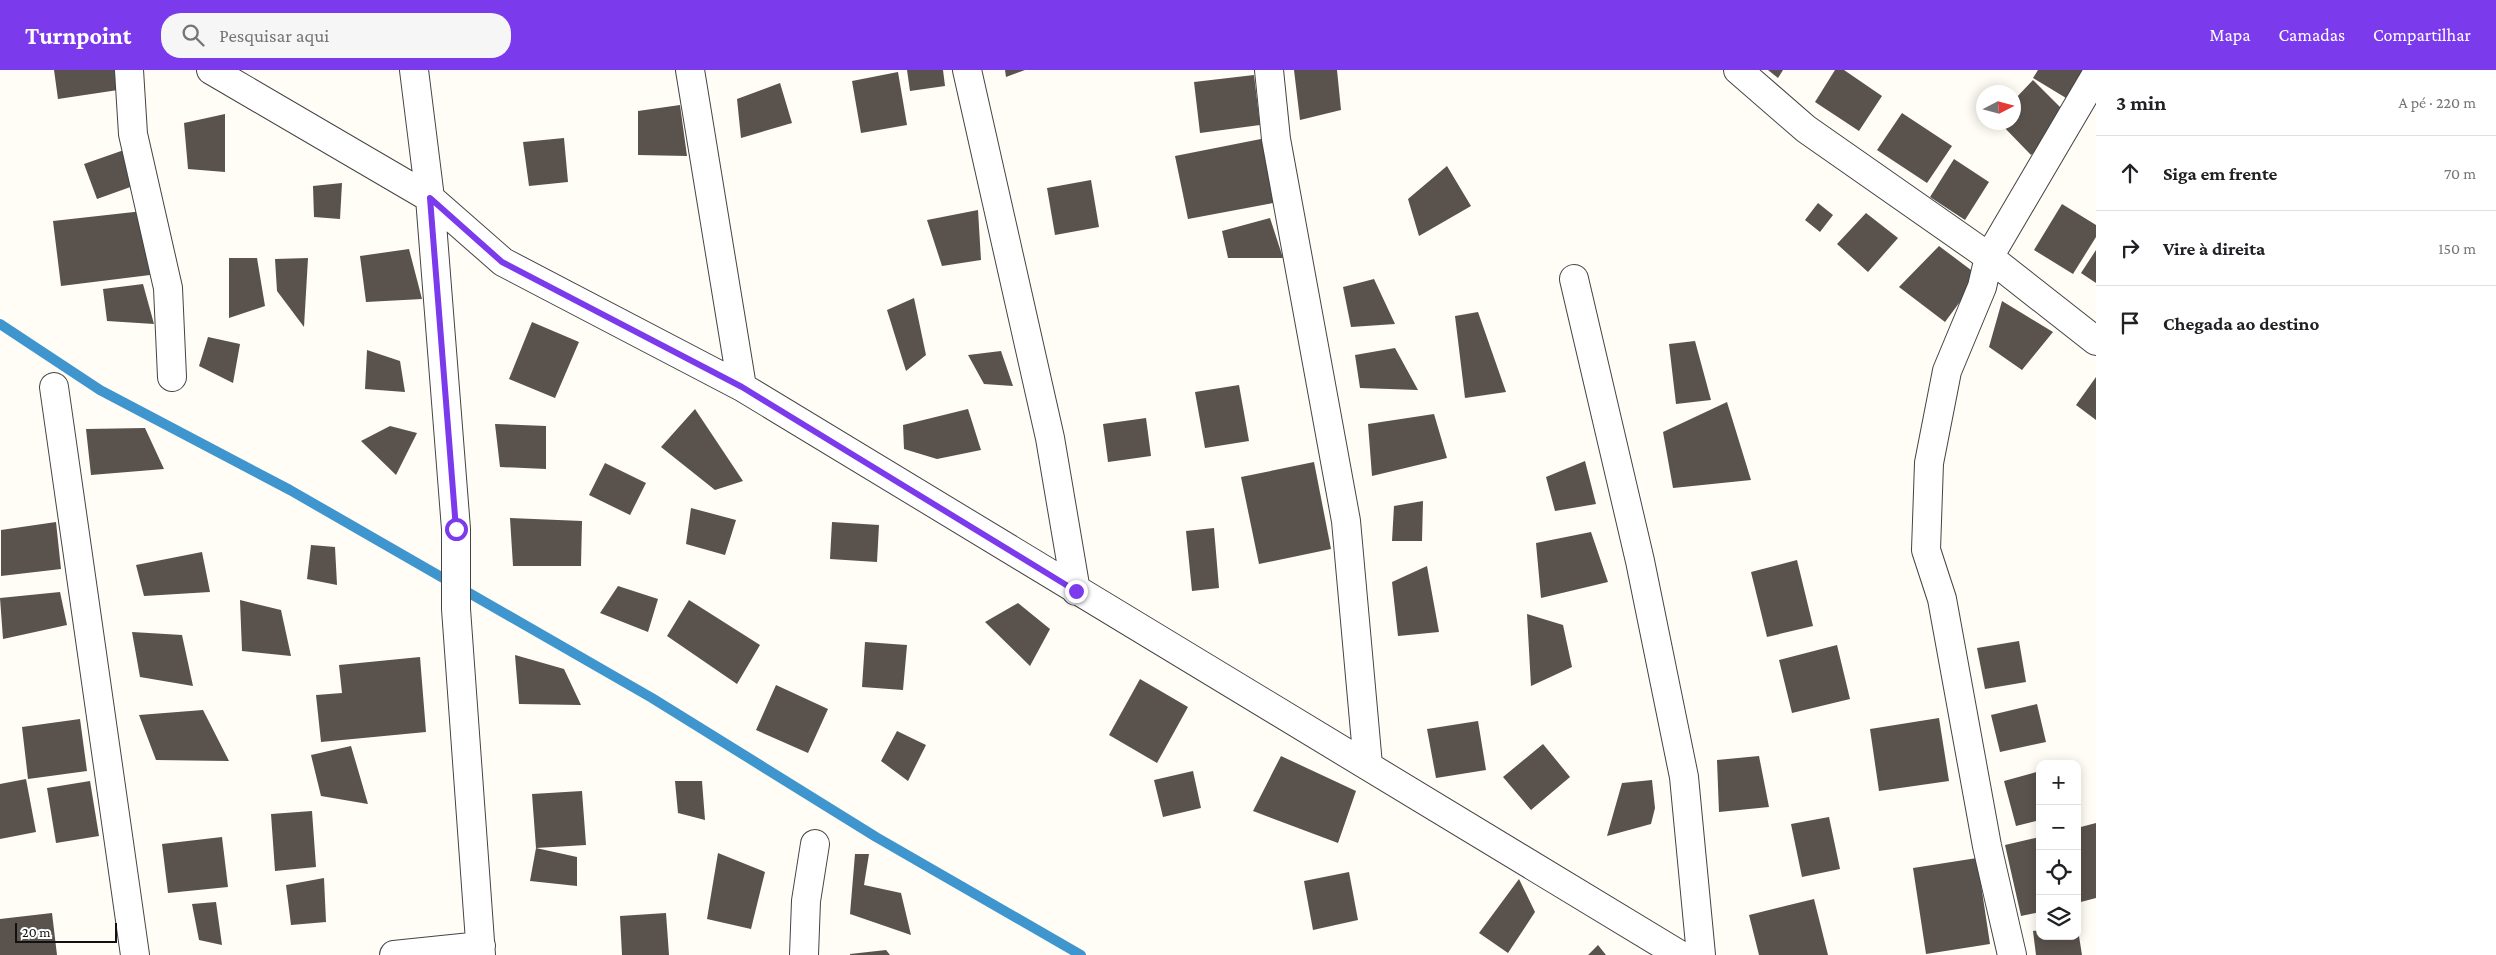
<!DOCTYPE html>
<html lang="pt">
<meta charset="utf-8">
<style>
:root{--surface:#fff;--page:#f6f6f6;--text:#202124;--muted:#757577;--line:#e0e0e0;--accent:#7c3aed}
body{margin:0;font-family:"Crimson Pro",serif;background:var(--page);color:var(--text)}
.controls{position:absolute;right:15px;bottom:15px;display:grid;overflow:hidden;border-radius:10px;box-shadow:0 2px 12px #0003}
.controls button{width:45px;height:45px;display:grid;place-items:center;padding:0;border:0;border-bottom:1px solid var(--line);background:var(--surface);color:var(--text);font:25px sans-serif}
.compass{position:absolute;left:1976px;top:15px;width:45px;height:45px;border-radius:50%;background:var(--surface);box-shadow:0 2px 12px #0003;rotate:84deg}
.scale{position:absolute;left:15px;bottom:12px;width:102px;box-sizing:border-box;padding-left:5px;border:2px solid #111;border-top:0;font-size:14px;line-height:18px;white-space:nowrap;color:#111;-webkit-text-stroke:4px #fff;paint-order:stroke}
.stop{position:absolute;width:15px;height:15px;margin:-11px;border:4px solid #7c3aed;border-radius:50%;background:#fff}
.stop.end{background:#7c3aed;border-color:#fff;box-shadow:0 1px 5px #0008}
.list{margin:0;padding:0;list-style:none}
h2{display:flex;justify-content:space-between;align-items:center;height:65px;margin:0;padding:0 20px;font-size:21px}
h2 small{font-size:16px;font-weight:400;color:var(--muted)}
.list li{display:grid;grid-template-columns:32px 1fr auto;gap:15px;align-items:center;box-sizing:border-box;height:75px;padding:0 20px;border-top:1px solid var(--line)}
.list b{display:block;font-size:19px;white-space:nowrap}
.list em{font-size:16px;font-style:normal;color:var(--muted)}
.icon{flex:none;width:28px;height:28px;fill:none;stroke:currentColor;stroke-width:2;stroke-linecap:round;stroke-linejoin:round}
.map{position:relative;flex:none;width:2096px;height:885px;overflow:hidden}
header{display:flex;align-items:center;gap:30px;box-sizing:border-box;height:70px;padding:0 25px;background:var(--accent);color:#fff}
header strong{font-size:24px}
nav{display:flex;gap:28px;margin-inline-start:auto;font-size:18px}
.search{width:350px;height:45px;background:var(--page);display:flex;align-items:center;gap:12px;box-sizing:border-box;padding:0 18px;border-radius:20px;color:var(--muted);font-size:19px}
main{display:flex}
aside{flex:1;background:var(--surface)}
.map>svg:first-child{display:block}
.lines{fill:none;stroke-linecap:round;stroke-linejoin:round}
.stream{stroke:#3f96cf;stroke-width:10}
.building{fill:#5a524d}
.minor-casing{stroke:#444;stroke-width:30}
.minor{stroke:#fff;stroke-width:28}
.route{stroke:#7c3aed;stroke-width:6}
</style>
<header>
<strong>Turnpoint</strong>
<div class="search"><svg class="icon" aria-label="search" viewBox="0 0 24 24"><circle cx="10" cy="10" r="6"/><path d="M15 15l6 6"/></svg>Pesquisar aqui</div>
<nav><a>Mapa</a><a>Camadas</a><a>Compartilhar</a></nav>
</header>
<main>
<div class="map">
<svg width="2096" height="885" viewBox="0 0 2096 885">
<rect width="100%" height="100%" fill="#fffdf5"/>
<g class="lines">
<path class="stream" d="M 0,254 L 100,320 L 290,420 L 652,628 L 876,767 L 1081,885"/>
</g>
<path class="building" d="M 54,0 L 114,0 L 118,20 L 58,29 Z
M 907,0 L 943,0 L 945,16 L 910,21 Z
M 1005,0 L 1025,0 L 1006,7 Z
M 1294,0 L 1337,0 L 1341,40 L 1300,50 Z
M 1768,0 L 1783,0 L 1778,8 Z
M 1835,0 L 1844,0 L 1882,26 L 1859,61 L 1815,32 Z
M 2038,0 L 2090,0 L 2071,31 L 2033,8 Z
M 898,2 L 907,55 L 861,63 L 852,11 Z
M 1254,5 L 1260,55 L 1200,63 L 1194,12 Z
M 2033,10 L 2069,46 L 2031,85 L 1999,52 L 2014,52 L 2014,30 Z
M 780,13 L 792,53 L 741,68 L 737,29 Z
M 680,35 L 687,86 L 638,85 L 638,41 Z
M 1902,43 L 1952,76 L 1927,113 L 1877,80 Z
M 225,44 L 225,102 L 188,99 L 184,53 Z
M 564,68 L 568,112 L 529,116 L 523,72 Z
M 1266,68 L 1278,132 L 1188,149 L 1175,86 Z
M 124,80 L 136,115 L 97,129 L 84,94 Z
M 1954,89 L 1989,112 L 1965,150 L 1930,127 Z
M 1447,96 L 1471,136 L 1419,166 L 1408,129 Z
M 1091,110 L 1099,157 L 1055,165 L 1047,118 Z
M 342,113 L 340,149 L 314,147 L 313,116 Z
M 1818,133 L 1833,145 L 1820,162 L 1805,150 Z
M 2062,134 L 2096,155 L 2096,167 L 2073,204 L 2034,180 Z
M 978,140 L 981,190 L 942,196 L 927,150 Z
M 143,141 L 150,205 L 61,216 L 53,151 Z
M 1866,143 L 1898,168 L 1868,202 L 1837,174 Z
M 1270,148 L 1283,188 L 1228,188 L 1222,161 Z
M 1939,176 L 1979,206 L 1945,252 L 1899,217 Z
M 409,179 L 422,229 L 366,232 L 360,186 Z
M 2096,180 L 2096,213 L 2081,203 Z
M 229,188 L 257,188 L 265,236 L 229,248 Z
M 308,188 L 304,257 L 277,221 L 275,189 Z
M 1374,209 L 1395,254 L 1351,257 L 1343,217 Z
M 143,214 L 154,254 L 107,251 L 103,219 Z
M 914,228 L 926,285 L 906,301 L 887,240 Z
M 2002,231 L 2053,262 L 2022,300 L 1989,277 Z
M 1478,242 L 1506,322 L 1465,328 L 1455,246 Z
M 532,252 L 579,272 L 555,328 L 509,309 Z
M 208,267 L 240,274 L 233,313 L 199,296 Z
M 1695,271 L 1711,330 L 1676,334 L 1669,274 Z
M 1395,278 L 1418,320 L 1360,318 L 1355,285 Z
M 367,280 L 400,291 L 405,322 L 365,319 Z
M 1001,281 L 1013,316 L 984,314 L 968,285 Z
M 2096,307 L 2096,350 L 2076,335 Z
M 1239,315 L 1249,371 L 1205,378 L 1195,322 Z
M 1727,332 L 1751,410 L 1673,418 L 1663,362 Z
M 695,339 L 743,411 L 715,420 L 661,377 Z
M 968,339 L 981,380 L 937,389 L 904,379 L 903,355 Z
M 1434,344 L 1447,388 L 1372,406 L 1368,354 Z
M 1146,348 L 1151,386 L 1108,392 L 1103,354 Z
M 495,354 L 546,356 L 546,399 L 500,397 Z
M 390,356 L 417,363 L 396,405 L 361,371 Z
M 145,358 L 164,399 L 91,405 L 86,359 Z
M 1585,391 L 1596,434 L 1555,441 L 1546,407 Z
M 1314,392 L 1331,479 L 1259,494 L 1241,407 Z
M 605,393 L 646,413 L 630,445 L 589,425 Z
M 1423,431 L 1422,471 L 1392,471 L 1394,436 Z
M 691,438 L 736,450 L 725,485 L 686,474 Z
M 510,448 L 582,451 L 581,496 L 513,496 Z
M 56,452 L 61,499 L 1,506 L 1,460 Z
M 832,452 L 879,455 L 877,492 L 830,489 Z
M 1214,458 L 1219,518 L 1192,521 L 1186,461 Z
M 1591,462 L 1608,512 L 1541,528 L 1536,473 Z
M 311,475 L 335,477 L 337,515 L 307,509 Z
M 202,482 L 210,522 L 144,526 L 136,495 Z
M 1797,490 L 1813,556 L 1767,567 L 1751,502 Z
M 1427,496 L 1439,562 L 1398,566 L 1392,512 Z
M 618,516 L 658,529 L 648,562 L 600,543 Z
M 60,522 L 67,555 L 3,569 L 0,528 Z
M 240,530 L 281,540 L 291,586 L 242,581 Z
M 689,530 L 760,575 L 737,614 L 667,566 Z
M 1018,533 L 1050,559 L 1030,596 L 985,552 Z
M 1527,544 L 1563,555 L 1572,597 L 1531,616 Z
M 132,562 L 182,565 L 193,616 L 140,607 Z
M 2019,571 L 2026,612 L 1985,619 L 1977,578 Z
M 865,572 L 907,575 L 903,620 L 862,617 Z
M 1837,575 L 1850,629 L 1792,643 L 1779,590 Z
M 515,585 L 564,599 L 581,635 L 519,634 Z
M 420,587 L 426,662 L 321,672 L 316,625 L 342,623 L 339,595 Z
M 1140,609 L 1188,637 L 1157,693 L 1109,665 Z
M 776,615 L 828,639 L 808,683 L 756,660 Z
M 2037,634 L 2046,672 L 2000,682 L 1991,645 Z
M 203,640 L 229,691 L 156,690 L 139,645 Z
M 1939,648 L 1949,711 L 1879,721 L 1870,659 Z
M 80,649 L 87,701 L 28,709 L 22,657 Z
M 1478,651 L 1486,700 L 1436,708 L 1427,659 Z
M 897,661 L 926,675 L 908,711 L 881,691 Z
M 1543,674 L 1570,707 L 1531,740 L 1503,707 Z
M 351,676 L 368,734 L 321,726 L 311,685 Z
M 1281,686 L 1356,721 L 1338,773 L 1253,741 Z
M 1759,686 L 1769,737 L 1719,742 L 1717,690 Z
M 1193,701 L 1201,738 L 1163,747 L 1154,710 Z
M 2040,701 L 2040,750 L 2016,756 L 2004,711 Z
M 26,709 L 36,762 L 0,769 L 0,714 Z
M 1652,710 L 1655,738 L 1651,754 L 1607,766 L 1622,713 Z
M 90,711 L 99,766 L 56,773 L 47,718 Z
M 675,711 L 702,711 L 705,750 L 678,743 Z
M 582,721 L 586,775 L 536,778 L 532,724 Z
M 312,741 L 316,797 L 275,801 L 271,744 Z
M 1829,747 L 1840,799 L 1802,807 L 1791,754 Z
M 2096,753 L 2096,828 L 2077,833 L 2077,758 Z
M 222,767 L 228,817 L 168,823 L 162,774 Z
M 2040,767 L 2040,842 L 2021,846 L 2005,775 Z
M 536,778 L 577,787 L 577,816 L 530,811 Z
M 718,783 L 765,802 L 751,859 L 707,849 Z
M 855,784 L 869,784 L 864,815 L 901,823 L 911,865 L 850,844 Z
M 1977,788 L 1990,874 L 1926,884 L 1913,798 Z
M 1349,802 L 1358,850 L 1313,860 L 1304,811 Z
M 324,808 L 326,852 L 291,855 L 286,815 Z
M 1519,809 L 1535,842 L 1508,883 L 1479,863 Z
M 1814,829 L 1828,885 L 1759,885 L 1749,845 Z
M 216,832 L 222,875 L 199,870 L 192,834 Z
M 52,843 L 57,885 L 0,885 L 0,849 Z
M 666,843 L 669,885 L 622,885 L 620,846 Z
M 2040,860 L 2040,866 L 2079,866 L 2082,885 L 2036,885 L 2033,861 Z
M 1598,875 L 1606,885 L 1588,885 Z
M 886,880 L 890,885 L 850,885 L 850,884 Z"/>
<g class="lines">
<defs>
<path id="minor" d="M 129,0 L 133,64 L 168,218 L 172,307
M 211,0 L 430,128 L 503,192 L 742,317 L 1680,885
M 414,0 L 430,128 L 456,459 L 456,539 L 481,885
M 690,0 L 742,317
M 967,0 L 1050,368 L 1076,521
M 1269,0 L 1276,69 L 1346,451 L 1368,695
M 1738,0 L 1806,59 L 1989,187 L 2096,271
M 1574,209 L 1640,491 L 1684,707 L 1701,885
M 54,317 L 135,885
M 394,885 L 481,876
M 804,885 L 806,831 L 815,774
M 2012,885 L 1987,776 L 1942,529 L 1926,480 L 1929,393 L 1947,301 L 1982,217 L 1989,187 L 2096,5"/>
</defs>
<use href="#minor" class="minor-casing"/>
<use href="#minor" class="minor"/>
</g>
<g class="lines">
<path class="route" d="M 456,459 L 430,128 L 502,192 L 742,317 L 1076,521"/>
</g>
</svg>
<div class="controls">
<button>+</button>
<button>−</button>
<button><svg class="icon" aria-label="locate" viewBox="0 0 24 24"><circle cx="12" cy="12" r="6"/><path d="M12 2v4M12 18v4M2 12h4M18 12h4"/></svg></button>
<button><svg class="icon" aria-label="layers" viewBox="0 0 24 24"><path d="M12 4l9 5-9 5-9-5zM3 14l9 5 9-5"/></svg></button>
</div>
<svg class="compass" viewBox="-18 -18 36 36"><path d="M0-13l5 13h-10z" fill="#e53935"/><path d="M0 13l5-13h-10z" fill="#757577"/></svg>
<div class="scale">20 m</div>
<div class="stop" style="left:456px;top:459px"></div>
<div class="stop end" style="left:1076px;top:521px"></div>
</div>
<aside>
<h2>3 min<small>A pé · 220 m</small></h2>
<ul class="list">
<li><svg class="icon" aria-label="ahead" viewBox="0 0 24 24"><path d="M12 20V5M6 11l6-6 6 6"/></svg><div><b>Siga em frente</b></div><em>70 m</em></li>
<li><svg class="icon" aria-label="right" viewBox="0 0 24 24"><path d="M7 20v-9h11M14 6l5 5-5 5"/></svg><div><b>Vire à direita</b></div><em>150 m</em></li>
<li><svg class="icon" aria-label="arrive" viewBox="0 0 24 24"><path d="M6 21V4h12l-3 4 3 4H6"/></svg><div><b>Chegada ao destino</b></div></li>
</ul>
</aside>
</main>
